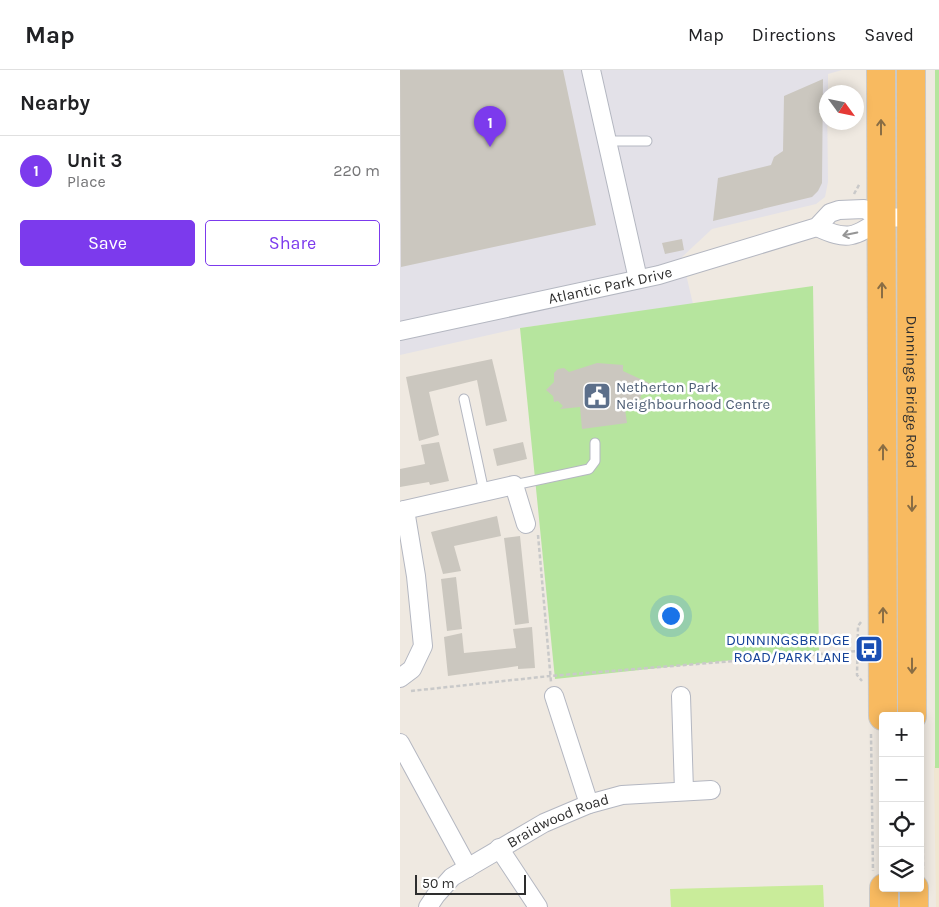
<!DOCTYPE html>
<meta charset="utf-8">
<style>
:root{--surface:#fff;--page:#f6f6f6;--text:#202124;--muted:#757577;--line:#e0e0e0;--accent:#7c3aed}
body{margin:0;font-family:Karla,sans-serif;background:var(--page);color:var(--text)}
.controls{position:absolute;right:15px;bottom:15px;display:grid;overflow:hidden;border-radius:5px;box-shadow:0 2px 12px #0003}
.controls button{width:45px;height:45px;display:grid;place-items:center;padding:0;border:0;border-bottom:1px solid var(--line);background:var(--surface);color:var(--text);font:25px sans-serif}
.compass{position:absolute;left:419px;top:15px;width:45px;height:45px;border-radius:50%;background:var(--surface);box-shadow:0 2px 12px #0003;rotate:123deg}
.scale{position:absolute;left:15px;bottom:12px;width:111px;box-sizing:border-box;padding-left:5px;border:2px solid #2e2e2e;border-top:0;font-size:14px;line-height:18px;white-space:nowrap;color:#2e2e2e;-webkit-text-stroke:4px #fff;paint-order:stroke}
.you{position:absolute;left:270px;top:545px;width:18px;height:18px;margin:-12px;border:4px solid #fff;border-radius:50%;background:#1a73e8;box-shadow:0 0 0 8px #1a73e833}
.badge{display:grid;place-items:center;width:32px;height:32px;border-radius:50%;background:var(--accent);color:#fff;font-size:16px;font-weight:700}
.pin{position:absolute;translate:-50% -41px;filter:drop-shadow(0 1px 2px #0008)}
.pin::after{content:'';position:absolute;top:26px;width:18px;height:15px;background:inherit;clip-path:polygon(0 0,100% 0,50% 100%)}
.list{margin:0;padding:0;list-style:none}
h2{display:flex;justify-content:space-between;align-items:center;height:65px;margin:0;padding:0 20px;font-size:21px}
h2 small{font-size:16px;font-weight:400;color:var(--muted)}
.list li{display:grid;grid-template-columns:32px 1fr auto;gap:15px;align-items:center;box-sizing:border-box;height:70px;padding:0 20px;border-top:1px solid var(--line)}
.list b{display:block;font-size:19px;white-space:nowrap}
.list p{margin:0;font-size:16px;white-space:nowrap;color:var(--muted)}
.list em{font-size:16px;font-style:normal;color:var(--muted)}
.actions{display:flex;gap:10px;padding:15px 20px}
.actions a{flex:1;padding:11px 0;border:1px solid var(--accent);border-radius:5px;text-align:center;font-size:18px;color:var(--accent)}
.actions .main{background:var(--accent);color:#fff}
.icon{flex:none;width:28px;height:28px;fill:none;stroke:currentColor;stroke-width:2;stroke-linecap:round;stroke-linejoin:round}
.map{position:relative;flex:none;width:539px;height:837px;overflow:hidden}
header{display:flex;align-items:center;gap:30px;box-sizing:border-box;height:70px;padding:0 25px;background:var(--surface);border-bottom:1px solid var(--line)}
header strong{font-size:24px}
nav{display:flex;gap:28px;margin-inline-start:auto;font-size:18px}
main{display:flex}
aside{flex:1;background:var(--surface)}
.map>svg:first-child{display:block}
.industrial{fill:#e3e1e8}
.education{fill:#f0e6d1}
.green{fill:#b6e59e}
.pitch{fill:#c9ec9a}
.building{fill:#cbc7bf}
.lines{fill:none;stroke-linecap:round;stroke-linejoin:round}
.service-casing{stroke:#b4b7c1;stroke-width:11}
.minor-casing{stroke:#b4b7c1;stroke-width:20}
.trunk-casing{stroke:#c9c9c9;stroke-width:30}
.path{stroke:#c9c9c9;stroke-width:2.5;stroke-dasharray:4 2.5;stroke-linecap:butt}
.service{stroke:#fff;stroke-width:9}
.minor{stroke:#fff;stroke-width:18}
.trunk{stroke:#f8ba60;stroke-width:28}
.oneway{stroke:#896d44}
.oneway2{stroke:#969696}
.labels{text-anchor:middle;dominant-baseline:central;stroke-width:5;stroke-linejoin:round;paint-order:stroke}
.street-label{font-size:15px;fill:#2e2e2e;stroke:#fff}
.service-label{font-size:15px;fill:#4e5e75;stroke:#fff;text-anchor:start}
.transit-label{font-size:15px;fill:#164399;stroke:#fff;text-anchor:end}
</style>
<header>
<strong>Map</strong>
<nav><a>Map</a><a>Directions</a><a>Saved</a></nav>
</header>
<main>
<aside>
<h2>Nearby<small></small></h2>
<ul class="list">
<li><span class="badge">1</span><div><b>Unit 3</b><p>Place</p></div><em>220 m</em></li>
</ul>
<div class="actions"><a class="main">Save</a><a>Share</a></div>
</aside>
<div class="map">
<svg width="539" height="837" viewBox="0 0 539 837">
<rect width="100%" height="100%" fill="#efe9e1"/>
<path class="industrial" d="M 0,0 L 442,0 L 428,4 L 428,22 L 427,22 L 428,112 L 425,127 L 416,134 L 312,159 L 282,187 L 293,234 L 120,258 L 0,285 Z"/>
<path class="education" d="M 534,696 L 539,696 L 539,837 L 536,837 Z"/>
<path class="green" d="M 535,0 L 539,0 L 539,698 L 535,698 Z
M 413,216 L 419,581 L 155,609 L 120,258 Z"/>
<path class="pitch" d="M 423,815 L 424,837 L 271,837 L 270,819 Z"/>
<path class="building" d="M 0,0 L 163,0 L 196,155 L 1,197 Z
M 423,9 L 422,113 L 418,121 L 412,127 L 313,151 L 318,108 L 371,95 L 374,87 L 383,81 L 384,26 Z
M 282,169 L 284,180 L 265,184 L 262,173 Z
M 92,289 L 107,351 L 86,356 L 77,310 L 29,322 L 39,365 L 19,371 L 6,307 Z
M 197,293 L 223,295 L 223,301 L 249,313 L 247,321 L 244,321 L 240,327 L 243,329 L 224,332 L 227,353 L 182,359 L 180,337 L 160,339 L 163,336 L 158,331 L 154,332 L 153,326 L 146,320 L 154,312 L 154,303 L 158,299 L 164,298 L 169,302 Z
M 39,372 L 49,411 L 30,415 L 29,412 L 0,417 L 0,399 L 25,394 L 21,375 Z
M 123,372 L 127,389 L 97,396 L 93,379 Z
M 97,446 L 101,466 L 54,476 L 61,501 L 43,504 L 31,462 Z
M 120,466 L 129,553 L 115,555 L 104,468 Z
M 56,507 L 62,559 L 47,561 L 41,509 Z
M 132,557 L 135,598 L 118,599 L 118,596 L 48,606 L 44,567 L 62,563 L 64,583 L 116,578 L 113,559 Z"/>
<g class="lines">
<defs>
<path id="service" d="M 207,71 L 247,71
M 64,329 L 84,422
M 114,415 L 189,399 L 195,391 L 195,373"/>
<g id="minor">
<path d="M 191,0 L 238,209"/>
<path d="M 417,157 C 447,171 455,168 482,148"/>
<path id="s1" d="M 0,261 L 259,205 L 417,157 L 430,143 L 439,140 L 464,139 L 482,148 L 511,147"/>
<path d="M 0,441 L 114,415 L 126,454"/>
<path d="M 0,608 L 12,599 L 23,576 L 16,506 L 5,440"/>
<path d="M 154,626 L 189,734"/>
<path d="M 281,626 L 284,721"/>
<path d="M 0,673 L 68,798"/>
<path d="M 99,778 L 138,837"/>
<path id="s2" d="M 28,837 L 36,825 L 52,807 L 144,753 L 189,734 L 222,725 L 311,720"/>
</g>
<g id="trunk">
<path d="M 481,0 L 483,646"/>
<path id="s3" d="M 511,0 L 512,646"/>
<path d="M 484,818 L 484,837"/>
<path d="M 514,818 L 514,837"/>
</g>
</defs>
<use href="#service" class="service-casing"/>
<use href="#minor" class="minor-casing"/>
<use href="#trunk" class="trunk-casing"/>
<path class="path" d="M 454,124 L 460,113
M 138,465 L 151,612
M 461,552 L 458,556 L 457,605 L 462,611
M 11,621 L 150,606 L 457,581
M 522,662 L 523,799
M 471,664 L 473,801"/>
<use href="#service" class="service"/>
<use href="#minor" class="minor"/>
<use href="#trunk" class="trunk"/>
</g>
<defs><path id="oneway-shaft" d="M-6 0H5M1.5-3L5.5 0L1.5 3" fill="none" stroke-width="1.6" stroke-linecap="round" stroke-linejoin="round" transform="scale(1.25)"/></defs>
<g class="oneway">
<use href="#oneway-shaft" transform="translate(481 57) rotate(-90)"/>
<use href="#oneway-shaft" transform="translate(482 220) rotate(-90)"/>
<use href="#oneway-shaft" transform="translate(483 382) rotate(-90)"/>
<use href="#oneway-shaft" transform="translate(512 434) rotate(90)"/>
<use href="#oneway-shaft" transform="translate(483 545) rotate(-90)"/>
<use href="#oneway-shaft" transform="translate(512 596) rotate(90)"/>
</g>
<use class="oneway2" href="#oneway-shaft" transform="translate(450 164) rotate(168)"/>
<defs>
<symbol id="civic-square" viewBox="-11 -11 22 22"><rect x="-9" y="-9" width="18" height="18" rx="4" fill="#5c6f8a" stroke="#fff"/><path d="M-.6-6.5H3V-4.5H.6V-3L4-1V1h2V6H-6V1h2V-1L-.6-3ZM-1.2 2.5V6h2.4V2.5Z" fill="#fff"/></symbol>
<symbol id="bus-square" viewBox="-11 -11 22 22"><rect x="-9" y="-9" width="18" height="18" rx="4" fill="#1a4fb4" stroke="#fff"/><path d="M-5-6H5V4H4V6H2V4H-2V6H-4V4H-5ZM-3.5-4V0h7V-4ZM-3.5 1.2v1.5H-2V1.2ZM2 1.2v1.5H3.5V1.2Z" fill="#fff"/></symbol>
</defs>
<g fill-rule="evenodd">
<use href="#civic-square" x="181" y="310" width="32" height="32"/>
<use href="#bus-square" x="453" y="563" width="32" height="32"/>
</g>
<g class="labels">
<g class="street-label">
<text stroke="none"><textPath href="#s1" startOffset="215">Atlantic Park Drive</textPath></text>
<text stroke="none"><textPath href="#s3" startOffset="322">Dunnings Bridge Road</textPath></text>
<text stroke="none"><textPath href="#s2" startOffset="159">Braidwood Road</textPath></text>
</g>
<g class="service-label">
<text x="216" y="317">Netherton Park<tspan x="216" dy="17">Neighbourhood Centre</tspan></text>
</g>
<g class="transit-label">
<text x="450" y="570">DUNNINGSBRIDGE<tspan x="450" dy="17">ROAD/PARK LANE</tspan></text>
</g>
</g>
</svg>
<div class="controls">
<button>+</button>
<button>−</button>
<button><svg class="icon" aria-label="locate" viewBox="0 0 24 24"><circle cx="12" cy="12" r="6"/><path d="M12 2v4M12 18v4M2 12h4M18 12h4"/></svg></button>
<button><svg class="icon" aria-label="layers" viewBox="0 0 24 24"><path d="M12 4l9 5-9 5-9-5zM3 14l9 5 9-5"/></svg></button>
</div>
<svg class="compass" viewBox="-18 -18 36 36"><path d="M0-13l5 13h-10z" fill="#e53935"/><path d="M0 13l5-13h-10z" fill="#757577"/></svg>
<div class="scale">50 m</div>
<div class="you"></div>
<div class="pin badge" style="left:90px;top:77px">1</div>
</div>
</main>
